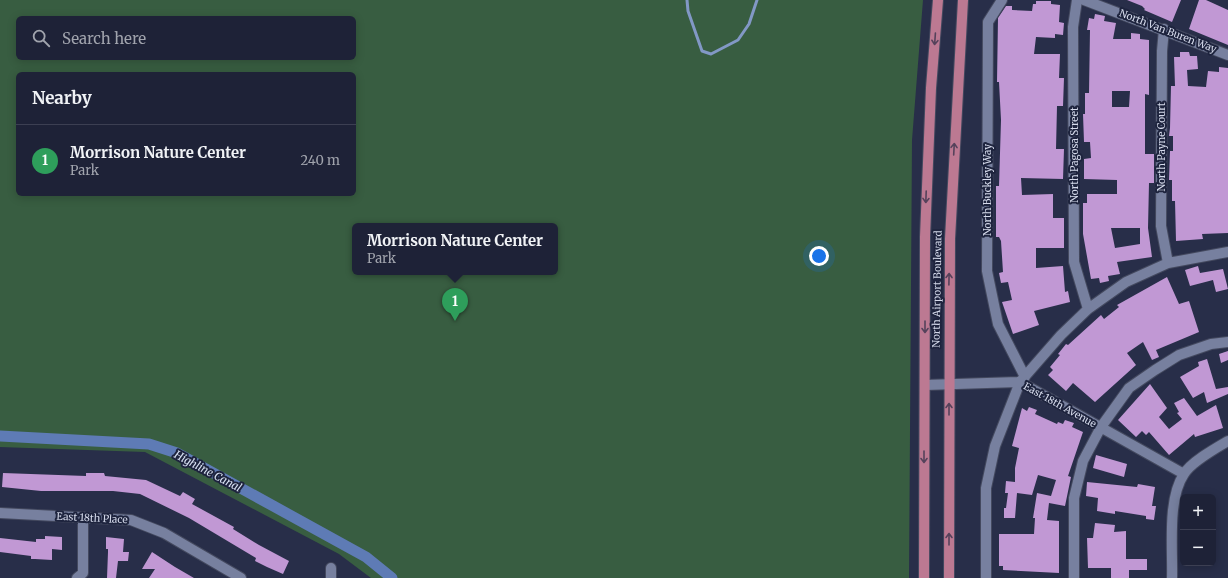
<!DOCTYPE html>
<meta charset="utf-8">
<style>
:root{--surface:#1e2237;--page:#2b2f42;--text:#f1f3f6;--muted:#a1a4ad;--line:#3c3f52;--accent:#c3a7f2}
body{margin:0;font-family:Merriweather,serif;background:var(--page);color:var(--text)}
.controls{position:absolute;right:12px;bottom:12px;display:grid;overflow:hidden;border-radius:6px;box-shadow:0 2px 10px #0003}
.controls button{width:36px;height:36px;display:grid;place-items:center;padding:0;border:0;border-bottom:1px solid var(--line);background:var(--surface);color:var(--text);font:20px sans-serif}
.you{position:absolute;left:819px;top:256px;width:14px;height:14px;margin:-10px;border:3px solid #fff;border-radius:50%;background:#1a73e8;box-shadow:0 0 0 6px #1a73e833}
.badge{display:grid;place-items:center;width:26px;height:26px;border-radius:50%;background:var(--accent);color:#fff;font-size:13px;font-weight:700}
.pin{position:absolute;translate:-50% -33px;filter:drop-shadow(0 1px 2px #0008)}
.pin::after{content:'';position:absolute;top:21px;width:14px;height:12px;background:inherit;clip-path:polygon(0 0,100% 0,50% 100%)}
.popup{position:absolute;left:352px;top:223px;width:206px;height:52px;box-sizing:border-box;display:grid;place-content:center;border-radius:6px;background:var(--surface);filter:drop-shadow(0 1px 3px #0005);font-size:13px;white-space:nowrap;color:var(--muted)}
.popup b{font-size:15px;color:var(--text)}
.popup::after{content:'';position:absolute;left:50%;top:100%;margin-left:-8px;border:8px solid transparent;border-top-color:var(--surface)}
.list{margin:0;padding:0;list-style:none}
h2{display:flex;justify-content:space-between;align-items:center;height:52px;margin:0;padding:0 16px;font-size:17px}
h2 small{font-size:13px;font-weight:400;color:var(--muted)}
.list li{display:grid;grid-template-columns:26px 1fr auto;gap:12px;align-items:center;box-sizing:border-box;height:72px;padding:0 16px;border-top:1px solid var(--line)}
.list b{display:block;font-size:15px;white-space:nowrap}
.list p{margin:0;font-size:13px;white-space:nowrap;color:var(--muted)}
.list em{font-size:13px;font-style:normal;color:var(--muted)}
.icon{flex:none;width:22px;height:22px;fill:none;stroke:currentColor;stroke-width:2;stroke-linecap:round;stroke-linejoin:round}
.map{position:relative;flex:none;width:1228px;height:578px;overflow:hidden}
.search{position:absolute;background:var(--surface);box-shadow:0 2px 10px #0003;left:16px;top:16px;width:340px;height:44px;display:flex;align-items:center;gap:10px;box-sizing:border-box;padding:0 14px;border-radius:6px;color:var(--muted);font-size:15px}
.panel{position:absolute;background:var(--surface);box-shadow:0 2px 10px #0003;left:16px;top:72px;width:340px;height:124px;border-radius:6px}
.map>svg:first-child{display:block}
.green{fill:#385d41;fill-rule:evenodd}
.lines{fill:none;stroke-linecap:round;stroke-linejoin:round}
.stream{stroke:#8298c5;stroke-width:3}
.canal{stroke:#5e7bb5;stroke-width:11}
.building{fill:#c198d4;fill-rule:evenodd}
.minor-casing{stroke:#44495f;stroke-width:12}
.major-casing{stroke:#44495f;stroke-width:12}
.minor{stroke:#77809f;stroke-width:10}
.major{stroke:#bc7992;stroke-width:10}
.oneway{stroke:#55425b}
.labels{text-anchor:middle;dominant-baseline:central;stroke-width:4;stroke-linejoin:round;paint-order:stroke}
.street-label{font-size:10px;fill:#d5daeb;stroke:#1e243e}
.water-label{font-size:11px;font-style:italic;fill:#d8e1f2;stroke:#1e243e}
</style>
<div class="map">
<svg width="1228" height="578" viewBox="0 0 1228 578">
<rect width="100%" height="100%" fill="#282e49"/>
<path class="green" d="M 0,0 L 923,0 L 912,140 L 909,578 L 371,578 L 339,554 L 145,452 L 0,447 ZM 18,18 L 354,18 L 354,58 L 18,58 ZM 18,74 L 354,74 L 354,194 L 18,194 ZM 355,226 L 555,226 L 555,272 L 355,272 Z"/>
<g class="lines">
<path class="stream" d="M 687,0 L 688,11 L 702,51 L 711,54 L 738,40 L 749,24 L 757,0"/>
<path class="canal" d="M 0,436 L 149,444 L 177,453 L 366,557 L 392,578"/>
</g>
<path class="building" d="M 1127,0 L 1181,0 L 1172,22 L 1144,10 L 1145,9 L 1142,6 Z
M 1199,0 L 1206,0 L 1228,10 L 1228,45 L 1189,29 Z
M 1036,1 L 1051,1 L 1051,4 L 1060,5 L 1059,22 L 1064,23 L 1063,35 L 1055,34 L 1055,38 L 1036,37 L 1034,54 L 1060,54 L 1059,78 L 1064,78 L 1063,106 L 1057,106 L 1056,149 L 1064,149 L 1063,179 L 1021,178 L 1022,195 L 1053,194 L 1053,218 L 1064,218 L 1064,248 L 1036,248 L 1036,268 L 1063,266 L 1065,292 L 1068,291 L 1070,302 L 1034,311 L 1039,325 L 1013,334 L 1002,302 L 1012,300 L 1008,282 L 1001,283 L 999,273 L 1003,272 L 1001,241 L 999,237 L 996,237 L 996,186 L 999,186 L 1001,120 L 999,82 L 997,82 L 998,18 L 1006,6 L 1012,6 L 1012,10 L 1032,11 L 1033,4 L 1036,4 Z
M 1095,14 L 1105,16 L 1104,21 L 1116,23 L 1113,39 L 1131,39 L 1131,33 L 1140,34 L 1140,39 L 1149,40 L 1149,95 L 1145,94 L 1145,154 L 1154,154 L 1154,183 L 1149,183 L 1148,228 L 1152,257 L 1117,262 L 1120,274 L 1108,276 L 1109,281 L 1100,283 L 1099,278 L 1091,279 L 1083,234 L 1083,203 L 1087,203 L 1087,194 L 1117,194 L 1117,180 L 1084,179 L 1084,159 L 1091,158 L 1090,142 L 1084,142 L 1083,114 L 1085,114 L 1085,93 L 1089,93 L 1090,30 L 1087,30 L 1089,18 L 1094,19 ZM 1112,91 L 1130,91 L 1129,107 L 1112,107 ZM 1111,228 L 1140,228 L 1140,244 L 1115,248 Z
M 1180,52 L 1189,52 L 1190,56 L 1197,56 L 1198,69 L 1187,70 L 1188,86 L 1206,87 L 1208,71 L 1219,72 L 1219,67 L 1228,68 L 1228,233 L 1202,234 L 1203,239 L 1176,241 L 1175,201 L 1172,201 L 1172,180 L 1169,180 L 1170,151 L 1173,151 L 1173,136 L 1169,136 L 1170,128 L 1171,86 L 1175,86 L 1174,57 L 1180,57 Z
M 1198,266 L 1200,273 L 1223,269 L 1228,289 L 1216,292 L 1213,280 L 1190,286 L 1185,270 Z
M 1167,277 L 1179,304 L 1189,301 L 1199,332 L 1156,350 L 1159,357 L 1152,360 L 1143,342 L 1127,353 L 1136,365 L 1095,402 L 1073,383 L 1066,391 L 1048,375 L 1053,370 L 1050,367 L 1060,355 L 1058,354 L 1066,344 L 1068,345 L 1101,315 L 1104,319 L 1119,307 L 1117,305 Z
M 1228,351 L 1228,360 L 1221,363 L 1219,354 Z
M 1207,359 L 1216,389 L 1228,387 L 1228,394 L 1207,403 L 1204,392 L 1193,398 L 1180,377 L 1199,366 L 1198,362 Z
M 1150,384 L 1167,408 L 1159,417 L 1169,429 L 1182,419 L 1177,413 L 1179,412 L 1174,403 L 1184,398 L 1197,416 L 1216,405 L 1223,428 L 1195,437 L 1194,434 L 1169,455 L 1149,432 L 1146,435 L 1142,431 L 1136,437 L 1118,420 Z
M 1029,407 L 1037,410 L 1035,414 L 1057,424 L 1058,422 L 1063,424 L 1065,420 L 1074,423 L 1072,427 L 1083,432 L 1068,476 L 1071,477 L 1065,506 L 1049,503 L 1047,520 L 1059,521 L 1059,573 L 1003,570 L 1003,566 L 999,566 L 999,534 L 1034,534 L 1035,518 L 1033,518 L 1037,493 L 1051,496 L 1056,480 L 1038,475 L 1032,495 L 1017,493 L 1015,518 L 1004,518 L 1004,508 L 1006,508 L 1008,493 L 1005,493 L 1006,481 L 1015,482 L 1015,468 L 1019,448 L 1012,446 L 1022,408 L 1027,411 Z
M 1096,455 L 1127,464 L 1124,477 L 1093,468 Z
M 3,473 L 86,476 L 86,473 L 104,473 L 105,476 L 146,480 L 180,496 L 183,492 L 195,499 L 192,504 L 234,527 L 233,529 L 259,545 L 289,561 L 283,574 L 267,567 L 255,561 L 256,558 L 189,518 L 140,494 L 113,491 L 41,491 L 2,487 Z
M 1087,482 L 1137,487 L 1138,484 L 1155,487 L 1152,506 L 1156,506 L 1154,520 L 1146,519 L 1146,516 L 1115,511 L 1115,514 L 1097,511 L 1098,498 L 1086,496 Z
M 1095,523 L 1115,525 L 1114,532 L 1126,531 L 1126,559 L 1147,559 L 1147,570 L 1129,570 L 1129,578 L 1111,578 L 1111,568 L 1088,568 L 1087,538 L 1093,538 Z
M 45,536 L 62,537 L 62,550 L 52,549 L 52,560 L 35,559 L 31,559 L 31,556 L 0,552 L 0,538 L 36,542 L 36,539 L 45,539 Z
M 106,537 L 124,539 L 123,552 L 129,552 L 128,561 L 118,561 L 116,578 L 107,578 L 108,552 L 108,549 L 106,549 Z
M 152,552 L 175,567 L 194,578 L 149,578 L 155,569 L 142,569 Z"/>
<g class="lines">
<defs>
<path id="minor" d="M 1002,0 L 988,22 L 987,271 L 998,324 L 1025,377
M 1077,0 L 1073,27 L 1074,262 L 1088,309
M 1084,0 L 1228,55
M 1164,29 L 1162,51 L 1161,226 L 1168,263
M 925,385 L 1020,382 L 1184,474
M 0,513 L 131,520 L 164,533 L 241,578
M 331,568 L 331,578
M 77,578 L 83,573 L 83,517
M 986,578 L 986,488 L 995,446 L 1020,382 L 1061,335 L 1088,309 L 1126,282 L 1168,263 L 1228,252
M 1074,578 L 1074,498 L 1083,461 L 1101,427 L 1129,388 L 1155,370 L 1179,355 L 1211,344 L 1228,342
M 1172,578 C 1173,549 1167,499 1184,474 C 1191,462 1216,448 1228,441"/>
<path id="major" d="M 924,578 L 925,237 L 931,88 L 938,0
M 949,578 L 950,239 L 963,0"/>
</defs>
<use href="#minor" class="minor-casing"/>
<use href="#major" class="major-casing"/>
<use href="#minor" class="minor"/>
<use href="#major" class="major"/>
</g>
<defs><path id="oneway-shaft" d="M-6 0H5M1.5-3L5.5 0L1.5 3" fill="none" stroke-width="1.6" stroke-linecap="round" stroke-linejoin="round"/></defs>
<g class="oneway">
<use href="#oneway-shaft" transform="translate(935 39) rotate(94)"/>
<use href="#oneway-shaft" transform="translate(954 149) rotate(-87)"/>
<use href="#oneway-shaft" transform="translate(926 197) rotate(92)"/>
<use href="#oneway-shaft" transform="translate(949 279) rotate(-89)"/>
<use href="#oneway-shaft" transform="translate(925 327) rotate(90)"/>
<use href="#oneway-shaft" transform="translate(949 409) rotate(-90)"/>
<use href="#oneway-shaft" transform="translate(924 457) rotate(90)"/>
<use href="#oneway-shaft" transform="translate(949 539) rotate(-90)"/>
</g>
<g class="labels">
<g class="street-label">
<text transform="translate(1168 31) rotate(21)">North Van Buren Way</text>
<text transform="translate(1161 147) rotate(-90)">North Payne Court</text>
<text transform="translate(1074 155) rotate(-90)">North Pagosa Street</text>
<text transform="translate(987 190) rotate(-90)">North Buckley Way</text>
<text transform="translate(937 289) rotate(-89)">North Airport Boulevard</text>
<text transform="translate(1060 405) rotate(29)">East 18th Avenue</text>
<text transform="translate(92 518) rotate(3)">East 18th Place</text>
</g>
<g class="water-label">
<text transform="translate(208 471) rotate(28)">Highline Canal</text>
</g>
</g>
</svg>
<div class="controls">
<button>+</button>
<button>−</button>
</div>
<div class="you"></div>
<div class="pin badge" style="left:455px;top:321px;background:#2e9e5b">1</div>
<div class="popup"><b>Morrison Nature Center</b>Park</div>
<div class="search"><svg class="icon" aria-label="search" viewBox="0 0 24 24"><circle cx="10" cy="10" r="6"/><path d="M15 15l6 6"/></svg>Search here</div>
<section class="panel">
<h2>Nearby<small></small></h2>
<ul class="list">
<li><span class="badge" style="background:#2e9e5b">1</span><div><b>Morrison Nature Center</b><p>Park</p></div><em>240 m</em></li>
</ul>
</section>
</div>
